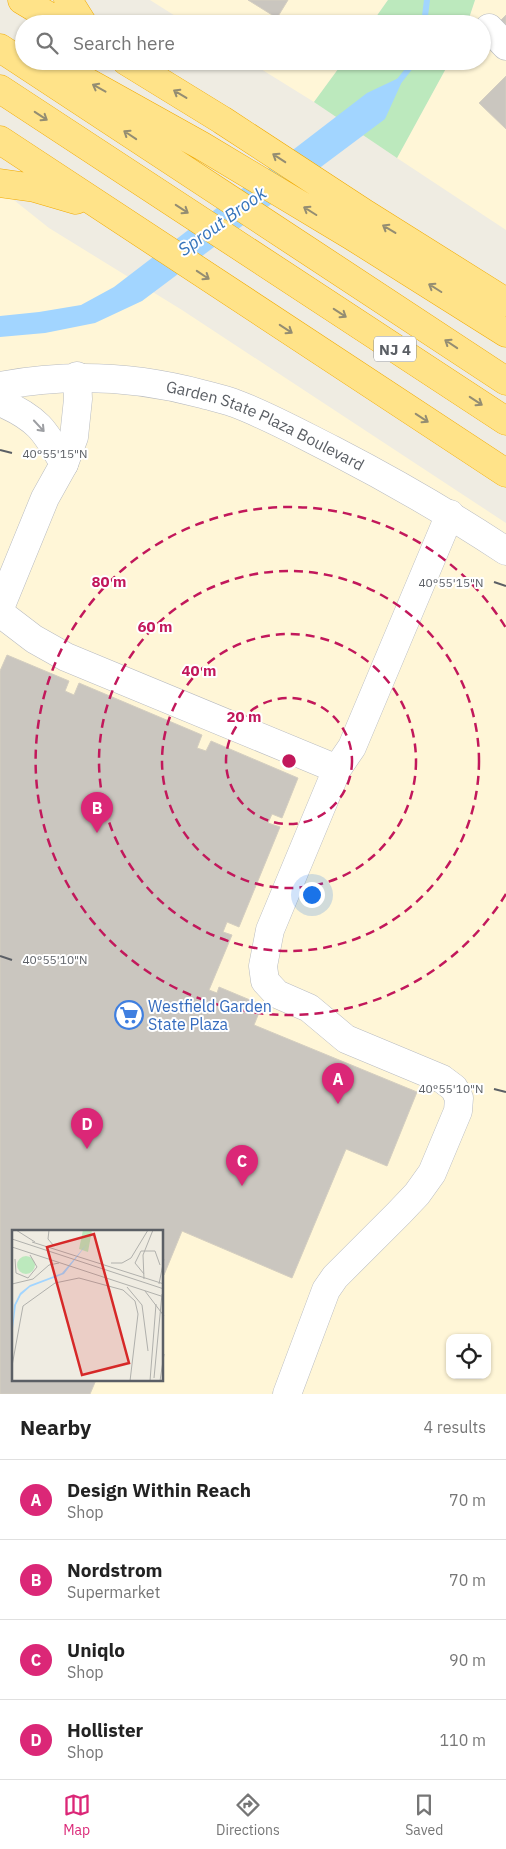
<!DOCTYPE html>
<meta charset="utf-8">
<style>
:root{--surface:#fff;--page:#f2f2f2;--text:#222;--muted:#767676;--line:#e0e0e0;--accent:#db2777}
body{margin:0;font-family:"IBM Plex Sans",sans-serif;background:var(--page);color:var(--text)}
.controls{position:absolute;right:15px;bottom:15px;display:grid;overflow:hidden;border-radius:10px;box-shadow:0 1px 4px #0004}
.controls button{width:45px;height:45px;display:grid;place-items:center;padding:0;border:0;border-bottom:1px solid var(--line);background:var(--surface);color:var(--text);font:25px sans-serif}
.you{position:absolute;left:311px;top:894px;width:18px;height:18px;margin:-12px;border:4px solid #fff;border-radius:50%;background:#1a73e8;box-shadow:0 0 0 8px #1a73e833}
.badge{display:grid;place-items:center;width:32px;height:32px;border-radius:50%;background:var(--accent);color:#fff;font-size:16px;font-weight:700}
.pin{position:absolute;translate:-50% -41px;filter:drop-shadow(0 1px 2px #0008)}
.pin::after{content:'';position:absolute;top:26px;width:18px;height:15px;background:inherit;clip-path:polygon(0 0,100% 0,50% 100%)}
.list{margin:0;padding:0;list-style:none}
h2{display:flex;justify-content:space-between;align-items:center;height:65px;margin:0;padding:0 20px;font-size:21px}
h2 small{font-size:16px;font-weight:400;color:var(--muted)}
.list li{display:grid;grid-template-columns:32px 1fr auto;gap:15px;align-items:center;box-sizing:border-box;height:80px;padding:0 20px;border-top:1px solid var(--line)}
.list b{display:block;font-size:19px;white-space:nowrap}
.list p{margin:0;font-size:16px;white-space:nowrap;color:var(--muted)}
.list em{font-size:16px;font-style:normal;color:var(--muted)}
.icon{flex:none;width:28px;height:28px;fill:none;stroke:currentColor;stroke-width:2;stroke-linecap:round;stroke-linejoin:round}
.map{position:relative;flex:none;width:506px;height:1394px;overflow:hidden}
.search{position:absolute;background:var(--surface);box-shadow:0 1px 4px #0004;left:15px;right:15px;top:15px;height:55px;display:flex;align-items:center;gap:12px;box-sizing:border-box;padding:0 18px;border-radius:28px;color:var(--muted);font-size:19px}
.sheet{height:385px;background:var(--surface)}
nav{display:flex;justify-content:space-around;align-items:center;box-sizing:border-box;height:70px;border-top:1px solid var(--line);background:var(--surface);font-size:14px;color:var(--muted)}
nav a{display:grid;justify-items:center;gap:2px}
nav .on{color:var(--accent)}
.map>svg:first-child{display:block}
.commercial{fill:#fff6d7;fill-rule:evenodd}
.green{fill:#bce9bd}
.water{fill:#a2d5ff}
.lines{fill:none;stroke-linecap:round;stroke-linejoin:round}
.stream{stroke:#a2d5ff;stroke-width:6}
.building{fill:#cac6bf;stroke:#d4cec0}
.minor-casing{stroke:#b8bbc0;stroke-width:29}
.highway-casing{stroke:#f1aa00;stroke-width:29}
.minor{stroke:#fff;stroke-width:28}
.highway{stroke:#ffe389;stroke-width:28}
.oneway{stroke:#948d72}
.oneway2{stroke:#9d9fa3}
.ticks{fill:none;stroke:#5b5f65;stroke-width:2}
.ring{fill:none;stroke:#c2185b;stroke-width:2.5;stroke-dasharray:9 6}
.labels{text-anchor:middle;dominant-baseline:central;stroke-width:4;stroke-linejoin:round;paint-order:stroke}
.shield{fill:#fff;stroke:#8c8f93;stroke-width:1}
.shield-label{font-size:15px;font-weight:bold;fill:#5b5f65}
.street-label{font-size:16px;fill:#5b5f65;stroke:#fff}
.shop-label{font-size:16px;fill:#366cbe;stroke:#fff;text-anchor:start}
.water-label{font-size:18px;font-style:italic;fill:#3574bb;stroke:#fff}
.inset-road{fill:none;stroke:#b0b0ac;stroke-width:1}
.view{fill:#d62828;fill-opacity:0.15;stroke:#d62828;stroke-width:2.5}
.inset-edge{fill:none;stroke:#5b5f65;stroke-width:2.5}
.ticks-label{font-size:12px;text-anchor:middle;fill:#5b5f65;stroke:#fff;stroke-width:4;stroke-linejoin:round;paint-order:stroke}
.centre{fill:#c2185b;stroke:#fff;stroke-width:2.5}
.ring-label{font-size:15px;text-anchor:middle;font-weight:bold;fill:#c2185b;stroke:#fff;stroke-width:4;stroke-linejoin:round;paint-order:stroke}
</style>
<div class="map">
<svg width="506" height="1394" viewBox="0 0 506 1394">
<rect width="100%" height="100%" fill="#efece2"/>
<path class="commercial" d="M 150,0 L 388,0 L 371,24 L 188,24 Z
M 475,0 L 506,0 L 506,230 L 397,158 L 450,61 L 482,61 L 482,24 L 467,24 Z
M 248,61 L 344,61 L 314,102 Z
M 0,189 L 49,228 L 182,310 L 506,523 L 506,1394 L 0,1394 ZM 14,1232 L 162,1232 L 162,1380 L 14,1380 ZM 450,1338 L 487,1338 L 487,1375 L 450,1375 Z"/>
<path class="green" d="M 388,0 L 475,0 L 467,24 L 371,24 Z
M 344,61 L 450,61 L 397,158 L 314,102 Z"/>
<path class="water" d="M 405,75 L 385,119 L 142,301 L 95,323 L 45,333 L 0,337 L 0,316 L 39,312 L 81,305 L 114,287 L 367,93 Z"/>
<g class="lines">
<path class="stream" d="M 424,24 L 427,0
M 400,80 L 415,61"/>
</g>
<path class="building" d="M 248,0 L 288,0 L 277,18 Z
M 506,15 L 506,29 L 499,22 Z
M 506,76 L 506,129 L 479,103 Z
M 7,655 L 69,681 L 65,691 L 74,695 L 79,683 L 202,735 L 197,748 L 206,751 L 211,741 L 298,778 L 282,818 L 272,814 L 268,823 L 280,827 L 239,927 L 227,922 L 223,932 L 232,935 L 209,990 L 217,993 L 219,987 L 262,1005 L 254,1025 L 417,1092 L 387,1166 L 346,1149 L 292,1278 L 182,1231 L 164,1275 L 162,1274 L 162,1232 L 14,1232 L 14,1380 L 96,1380 L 90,1394 L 0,1394 L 0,671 Z"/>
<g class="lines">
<defs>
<g id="minor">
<path d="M 489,28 L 506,46"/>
<path id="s1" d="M 0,386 C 68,373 135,376 202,394 C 213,397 224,399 234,403 C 269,416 301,434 333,450 C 393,481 450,514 506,551"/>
<path d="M 0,402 C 37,418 45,430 64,464"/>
<path d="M 0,608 L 45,498 L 64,464 L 74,437 L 78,399 L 77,376"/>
<path d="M 0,613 L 34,639 L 66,657 L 337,769"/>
<path d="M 287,1394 L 326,1290 L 335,1277 L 399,1213 L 417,1194 L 432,1173 L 458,1111 L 459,1098 L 454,1088 L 442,1079 L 346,1039 L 309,1008 L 277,994 L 265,981 L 263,966 L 270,930 L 337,769 L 352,747 L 450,514"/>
</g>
<path id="highway" d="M 22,0 L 62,24
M 68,0 L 83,24
M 0,48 L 506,381
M 126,61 L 222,120 L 364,213 L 506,302
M 40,64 L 71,73 L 202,146 L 352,236 L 506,333
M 0,89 L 506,421
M 0,140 L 506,473
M 0,183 L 35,188 L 76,200"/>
</defs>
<use href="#minor" class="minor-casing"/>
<use href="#highway" class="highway-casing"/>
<use href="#minor" class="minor"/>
<use href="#highway" class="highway"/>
</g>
<defs><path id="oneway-shaft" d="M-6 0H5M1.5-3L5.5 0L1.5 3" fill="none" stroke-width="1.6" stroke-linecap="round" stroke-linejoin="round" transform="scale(1.25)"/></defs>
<g class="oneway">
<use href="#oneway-shaft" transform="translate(99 88) rotate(-151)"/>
<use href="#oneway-shaft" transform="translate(180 94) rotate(-149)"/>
<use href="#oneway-shaft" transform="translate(41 116) rotate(33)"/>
<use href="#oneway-shaft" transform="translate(130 135) rotate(-146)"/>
<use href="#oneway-shaft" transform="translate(279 158) rotate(-147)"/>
<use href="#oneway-shaft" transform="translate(182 209) rotate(33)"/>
<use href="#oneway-shaft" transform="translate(310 211) rotate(-148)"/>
<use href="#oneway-shaft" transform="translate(389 229) rotate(-149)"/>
<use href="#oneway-shaft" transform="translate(203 275) rotate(34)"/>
<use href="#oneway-shaft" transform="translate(435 288) rotate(-148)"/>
<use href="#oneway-shaft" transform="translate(340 313) rotate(33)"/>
<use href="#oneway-shaft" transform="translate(286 329) rotate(33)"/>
<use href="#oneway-shaft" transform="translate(451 344) rotate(-146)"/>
<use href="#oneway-shaft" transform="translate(476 401) rotate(33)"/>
<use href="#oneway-shaft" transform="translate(422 418) rotate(33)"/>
</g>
<use class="oneway2" href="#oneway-shaft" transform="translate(39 426) rotate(47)"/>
<path class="ticks" d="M 0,450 L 12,453M 494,582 L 506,586M 0,956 L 12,960M 494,1089 L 506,1092"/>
<g class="ring">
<circle cx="289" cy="761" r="63"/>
<circle cx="289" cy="761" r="127"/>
<circle cx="289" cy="761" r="190"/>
<path d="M506 894A254 254 0 1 1 506 628"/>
</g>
<defs>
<symbol id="supermarket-ring" viewBox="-11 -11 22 22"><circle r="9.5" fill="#fff" stroke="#3f7fe0" stroke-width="1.5"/><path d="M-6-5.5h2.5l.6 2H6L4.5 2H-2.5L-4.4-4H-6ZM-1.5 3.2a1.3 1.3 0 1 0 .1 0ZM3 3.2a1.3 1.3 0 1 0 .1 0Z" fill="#3f7fe0"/></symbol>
</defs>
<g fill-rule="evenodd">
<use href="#supermarket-ring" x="113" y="999" width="32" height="32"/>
</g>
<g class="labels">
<rect class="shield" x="374" y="336.5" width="42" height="25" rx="4"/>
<g class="shield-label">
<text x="395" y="349">NJ 4</text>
</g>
<g class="street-label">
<text stroke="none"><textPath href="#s1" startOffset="274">Garden State Plaza Boulevard</textPath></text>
</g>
<g class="shop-label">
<text x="148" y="1006">Westfield Garden<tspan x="148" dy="18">State Plaza</tspan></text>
</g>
<g class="water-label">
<text transform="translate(222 221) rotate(-36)">Sprout Brook</text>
</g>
</g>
<g transform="translate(12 1230)">
<rect width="151" height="151" fill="#efece2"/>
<path d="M 71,0 L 80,0 L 76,22 L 67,19 ZM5 35a9 9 0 1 1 18 0a9 9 0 1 1-18 0Z" fill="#bce9bd"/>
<path d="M 75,14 L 52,44 L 18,57 L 9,65 L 4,75 L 0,106 L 2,75 L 8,63 L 18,55 L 50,43 Z" fill="#a2d5ff"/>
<path class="inset-road" d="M 4,0 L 23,12M 37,0 L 36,9 L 42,16M 0,9 L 152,59M 20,12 L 152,54M 0,17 L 152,67M 3,29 L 4,43 L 16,48 L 25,37 L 18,25M 99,33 L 110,33 L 119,28 L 136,0M 132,44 L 123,33 L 129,21 L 143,21 L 148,35M 132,49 L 131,25 L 141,0M 0,54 L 21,49 L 37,35 L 47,33M 147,54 L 152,29M 115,57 L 130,75 L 136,121M 133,61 L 152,86M 0,136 L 11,76 L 43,53 L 67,48 L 111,60 L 123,71 L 126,84 L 118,151M 142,148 L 150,64M 138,151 L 144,74M 148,151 L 152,124"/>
<path class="view" d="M 82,4 L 117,133 L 70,145 L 35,17 Z"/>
<rect width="151" height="151" class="inset-edge"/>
</g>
<g class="ticks-label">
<text x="55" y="458">40°55'15"N</text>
<text x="451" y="587">40°55'15"N</text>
<text x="55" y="964">40°55'10"N</text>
<text x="451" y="1093">40°55'10"N</text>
</g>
<circle cx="289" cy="761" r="8" class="centre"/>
<g class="ring-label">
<text x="109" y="587">80 m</text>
<text x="155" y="632">60 m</text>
<text x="199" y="676">40 m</text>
<text x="244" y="722">20 m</text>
</g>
</svg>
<div class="controls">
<button><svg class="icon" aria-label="locate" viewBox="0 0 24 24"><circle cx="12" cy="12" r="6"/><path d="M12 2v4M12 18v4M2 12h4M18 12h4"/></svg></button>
</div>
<div class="you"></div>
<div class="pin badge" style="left:338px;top:1104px">A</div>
<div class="pin badge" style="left:97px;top:833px">B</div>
<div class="pin badge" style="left:242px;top:1186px">C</div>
<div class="pin badge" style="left:87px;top:1149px">D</div>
<div class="search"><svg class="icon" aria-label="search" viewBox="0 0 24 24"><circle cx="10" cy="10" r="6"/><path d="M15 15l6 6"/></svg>Search here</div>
</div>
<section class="sheet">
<h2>Nearby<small>4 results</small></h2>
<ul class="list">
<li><span class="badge">A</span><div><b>Design Within Reach</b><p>Shop</p></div><em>70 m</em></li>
<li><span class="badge">B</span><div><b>Nordstrom</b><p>Supermarket</p></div><em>70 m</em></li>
<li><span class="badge">C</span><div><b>Uniqlo</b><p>Shop</p></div><em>90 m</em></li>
<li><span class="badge">D</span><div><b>Hollister</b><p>Shop</p></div><em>110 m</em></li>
</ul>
</section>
<nav>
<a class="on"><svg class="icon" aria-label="map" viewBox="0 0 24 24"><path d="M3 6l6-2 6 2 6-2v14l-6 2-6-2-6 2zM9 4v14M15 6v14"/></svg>Map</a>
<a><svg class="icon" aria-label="directions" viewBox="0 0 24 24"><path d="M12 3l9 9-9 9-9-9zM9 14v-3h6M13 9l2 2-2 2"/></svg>Directions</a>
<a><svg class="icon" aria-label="saved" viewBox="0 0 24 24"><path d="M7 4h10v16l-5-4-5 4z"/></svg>Saved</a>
</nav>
